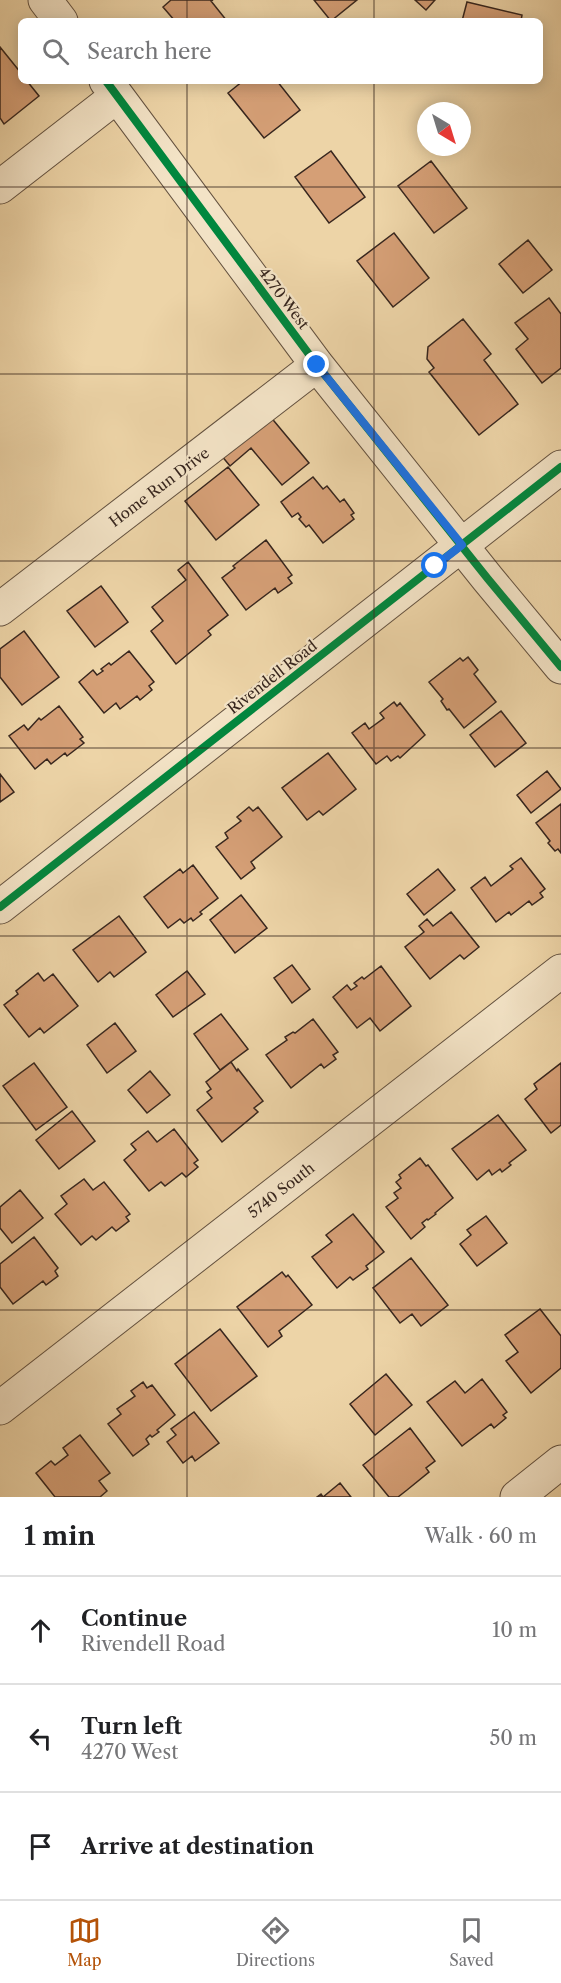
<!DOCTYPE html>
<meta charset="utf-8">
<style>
:root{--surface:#fff;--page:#f6f6f6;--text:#202124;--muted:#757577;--line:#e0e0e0;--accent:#b45309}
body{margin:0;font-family:"Libre Caslon Text",serif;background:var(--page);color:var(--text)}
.compass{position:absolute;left:417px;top:102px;width:54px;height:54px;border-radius:50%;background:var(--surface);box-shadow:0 3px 15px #0003;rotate:142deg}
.stop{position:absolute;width:18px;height:18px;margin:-14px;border:4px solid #1a73e8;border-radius:50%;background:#fff}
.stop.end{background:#1a73e8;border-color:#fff;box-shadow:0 2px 6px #0008}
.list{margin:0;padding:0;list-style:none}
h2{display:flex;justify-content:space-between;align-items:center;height:78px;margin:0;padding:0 24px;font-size:26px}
h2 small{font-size:20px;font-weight:400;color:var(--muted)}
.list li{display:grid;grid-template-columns:39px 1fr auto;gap:18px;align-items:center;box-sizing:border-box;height:108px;padding:0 24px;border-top:2px solid var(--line)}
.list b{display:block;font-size:22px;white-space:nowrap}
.list p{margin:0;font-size:20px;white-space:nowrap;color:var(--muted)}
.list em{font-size:20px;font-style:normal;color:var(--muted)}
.icon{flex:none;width:33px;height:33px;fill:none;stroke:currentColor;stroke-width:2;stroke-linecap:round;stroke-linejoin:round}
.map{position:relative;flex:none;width:561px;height:1497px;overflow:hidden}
.search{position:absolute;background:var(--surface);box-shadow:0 3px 15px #0003;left:18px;right:18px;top:18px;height:66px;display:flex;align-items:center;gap:15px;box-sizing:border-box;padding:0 21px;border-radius:9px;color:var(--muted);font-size:22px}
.sheet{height:402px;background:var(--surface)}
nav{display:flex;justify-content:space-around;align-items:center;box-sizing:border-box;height:84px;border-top:2px solid var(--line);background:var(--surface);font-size:16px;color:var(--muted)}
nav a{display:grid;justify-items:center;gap:3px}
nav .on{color:var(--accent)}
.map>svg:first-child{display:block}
.building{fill:#d59f76;stroke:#37261e;stroke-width:1.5}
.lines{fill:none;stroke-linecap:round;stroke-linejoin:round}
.minor-casing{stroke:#645240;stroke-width:35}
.minor{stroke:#f3e3c6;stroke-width:33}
.cycleway-casing{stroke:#f3e3c6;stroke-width:11}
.cycleway{stroke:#00873e;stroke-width:8}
.route{stroke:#1a73e8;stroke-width:8}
.grid{fill:none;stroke:#37261e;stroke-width:1.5;stroke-opacity:0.55}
.labels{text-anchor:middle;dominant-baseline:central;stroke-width:4.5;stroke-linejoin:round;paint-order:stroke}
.street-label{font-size:15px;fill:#37261e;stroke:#f3e3c6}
</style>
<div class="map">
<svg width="561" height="1497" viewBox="0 0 561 1497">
<rect width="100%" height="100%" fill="#edd4a7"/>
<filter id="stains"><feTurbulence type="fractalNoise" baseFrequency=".00333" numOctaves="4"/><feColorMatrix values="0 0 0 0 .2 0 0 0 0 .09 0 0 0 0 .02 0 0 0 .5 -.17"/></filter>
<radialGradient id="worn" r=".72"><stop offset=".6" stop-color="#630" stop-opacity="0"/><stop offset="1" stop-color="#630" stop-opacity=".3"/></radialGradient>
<path class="building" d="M 171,0 L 213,0 L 211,1 L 227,21 L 175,21 L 163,7 Z
M 314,0 L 357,0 L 331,21 Z
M 415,0 L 435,0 L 426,10 Z
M 467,2 L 522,15 L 521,21 L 462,21 Z
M 0,47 L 21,73 L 21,81 L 27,81 L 39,96 L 4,124 L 0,118 Z
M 243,81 L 277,81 L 300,110 L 264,138 L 228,93 Z
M 331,151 L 365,197 L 329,223 L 295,177 Z
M 431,161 L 467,208 L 434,233 L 398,186 Z
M 394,233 L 429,278 L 393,307 L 357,261 Z
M 528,240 L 552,270 L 523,293 L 499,264 Z
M 549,298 L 561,314 L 561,368 L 542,383 L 516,349 L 528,339 L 515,323 Z
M 463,319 L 491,354 L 484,360 L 518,404 L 479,435 L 429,372 L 434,368 L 427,359 L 428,347 Z
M 269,415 L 309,463 L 282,485 L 251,448 L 230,466 L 221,455 Z
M 228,467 L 259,505 L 216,540 L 185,501 Z
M 313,477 L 323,489 L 327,486 L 340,502 L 344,499 L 354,513 L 351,515 L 354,519 L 323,543 L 309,525 L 306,527 L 299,519 L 301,517 L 298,513 L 292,517 L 281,502 Z
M 266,540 L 292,575 L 288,578 L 292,583 L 278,593 L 275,588 L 246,610 L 222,578 L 235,568 L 233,566 Z
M 188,562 L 228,615 L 208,631 L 211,635 L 176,664 L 151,631 L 163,621 L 152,607 L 186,580 L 178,570 Z
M 101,586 L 128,622 L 95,647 L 67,611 Z
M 24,631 L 59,677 L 22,705 L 0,677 L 0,649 Z
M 129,651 L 154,682 L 149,686 L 152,690 L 140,700 L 137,696 L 120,709 L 116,703 L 104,713 L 79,682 L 93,670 L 97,675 L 103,671 L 101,669 L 109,663 L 111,665 Z
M 468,657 L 478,670 L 474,674 L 496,702 L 464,728 L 449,709 L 447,710 L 441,701 L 443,699 L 429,682 L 460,658 L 463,661 Z
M 394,702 L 397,706 L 400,703 L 425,735 L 400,758 L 398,756 L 391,761 L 387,756 L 376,764 L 352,733 L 365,723 L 369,729 L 384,718 L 380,713 Z
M 59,706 L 83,737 L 80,739 L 84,743 L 67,756 L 65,753 L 51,764 L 47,759 L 35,769 L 9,736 L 24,725 L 28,730 L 39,718 L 41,720 Z
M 501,711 L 526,743 L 495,767 L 470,735 Z
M 328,753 L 356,789 L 323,815 L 319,811 L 307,820 L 282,788 Z
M 547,771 L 561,789 L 531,813 L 517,795 Z
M 0,774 L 14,792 L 0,802 Z
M 561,804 L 561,853 L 558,849 L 555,851 L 548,843 L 550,841 L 536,823 Z
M 249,807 L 253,811 L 258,807 L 282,837 L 251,862 L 255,868 L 241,879 L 216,847 L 228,838 L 225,833 L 241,821 L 237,817 Z
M 521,858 L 545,889 L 540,893 L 543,897 L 532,905 L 529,901 L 511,915 L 509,912 L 496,922 L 471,888 L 485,877 L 491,886 L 513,869 L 510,866 Z
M 193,865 L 218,898 L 200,912 L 202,914 L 193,921 L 191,918 L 184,923 L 180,919 L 168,928 L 144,897 L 180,869 L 183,873 Z
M 438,869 L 455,890 L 424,915 L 407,894 Z
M 241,895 L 267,928 L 235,953 L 210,920 Z
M 451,912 L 479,947 L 464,959 L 460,955 L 430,979 L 405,947 L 424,932 L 419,926 L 427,919 L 433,926 Z
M 119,916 L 146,952 L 114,977 L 110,972 L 98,982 L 73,950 Z
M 292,965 L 310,989 L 292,1003 L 274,978 Z
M 381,966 L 411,1006 L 380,1031 L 370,1018 L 357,1028 L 333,997 L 347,985 L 351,990 L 357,986 L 354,983 L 362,977 L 364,979 Z
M 187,971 L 205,994 L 173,1017 L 156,995 Z
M 38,973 L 44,981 L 53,974 L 78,1006 L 44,1033 L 40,1028 L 29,1037 L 4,1005 L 18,994 L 16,991 Z
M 221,1014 L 248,1049 L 220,1070 L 194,1034 Z
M 313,1019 L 338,1052 L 333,1055 L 336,1059 L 324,1068 L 321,1064 L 291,1088 L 266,1055 L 287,1040 L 285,1037 L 293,1032 L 295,1033 Z
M 115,1023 L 136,1051 L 107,1073 L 87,1045 Z
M 231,1062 L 237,1071 L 238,1069 L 263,1101 L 254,1108 L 258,1112 L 222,1142 L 197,1110 L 212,1098 L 207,1092 L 211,1089 L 206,1082 Z
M 34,1063 L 67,1107 L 36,1130 L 3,1086 Z
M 561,1063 L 561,1125 L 551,1133 L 525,1099 L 537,1089 L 534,1084 Z
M 150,1071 L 170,1095 L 147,1113 L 128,1090 Z
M 72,1111 L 95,1141 L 59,1169 L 36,1140 Z
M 498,1115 L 526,1150 L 509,1163 L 511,1165 L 502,1172 L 500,1169 L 492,1175 L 489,1170 L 477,1180 L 452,1149 Z
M 174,1129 L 198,1160 L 194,1163 L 198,1167 L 186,1177 L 182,1173 L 165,1186 L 161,1182 L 149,1191 L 124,1160 L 136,1150 L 131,1144 L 148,1131 L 157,1142 Z
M 420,1158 L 426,1166 L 428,1165 L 453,1198 L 435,1213 L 436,1214 L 428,1220 L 427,1219 L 422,1223 L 425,1227 L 411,1239 L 386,1207 L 398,1198 L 394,1193 L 401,1188 L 396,1182 L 401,1178 L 399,1175 Z
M 84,1179 L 93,1190 L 104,1182 L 130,1214 L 126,1217 L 129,1221 L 116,1231 L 112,1227 L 96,1240 L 92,1236 L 81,1245 L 55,1214 L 67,1204 L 61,1196 Z
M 20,1190 L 43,1218 L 12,1243 L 0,1228 L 0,1207 Z
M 353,1214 L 384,1252 L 366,1266 L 368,1269 L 353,1280 L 350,1277 L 337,1288 L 312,1257 L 332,1242 L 326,1235 Z
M 486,1216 L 507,1243 L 477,1266 L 460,1244 L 471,1235 L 467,1230 Z
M 34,1237 L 58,1268 L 55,1271 L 58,1276 L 46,1285 L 43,1281 L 13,1304 L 0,1287 L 0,1264 Z
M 411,1258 L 448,1305 L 421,1326 L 412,1314 L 400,1323 L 373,1288 Z
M 282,1272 L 286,1277 L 288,1275 L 312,1305 L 279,1331 L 282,1336 L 268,1347 L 237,1307 Z
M 540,1309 L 561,1336 L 561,1368 L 531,1393 L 506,1361 L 518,1352 L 505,1335 Z
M 220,1329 L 257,1376 L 211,1411 L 175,1364 Z
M 386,1374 L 412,1405 L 375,1435 L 350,1404 Z
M 482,1379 L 507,1412 L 503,1415 L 506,1418 L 494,1428 L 491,1424 L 462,1446 L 427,1402 L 455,1381 L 465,1393 Z
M 143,1382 L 147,1388 L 152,1385 L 175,1415 L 157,1430 L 159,1432 L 152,1437 L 150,1435 L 146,1439 L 149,1444 L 133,1456 L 108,1424 L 121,1414 L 117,1409 L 135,1396 L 131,1391 Z
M 194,1412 L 219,1443 L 195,1461 L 192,1456 L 183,1463 L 167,1442 L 176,1435 L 171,1429 Z
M 410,1428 L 435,1461 L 426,1468 L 429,1472 L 407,1490 L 398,1497 L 389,1497 L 363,1465 Z
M 80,1435 L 110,1473 L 99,1481 L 107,1491 L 100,1497 L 55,1497 L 36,1473 L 51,1461 L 55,1465 L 68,1455 L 63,1448 Z
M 340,1483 L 351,1497 L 317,1497 L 321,1494 L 323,1497 Z"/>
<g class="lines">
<defs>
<path id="minor" d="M 45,0 L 61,21
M 106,81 L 317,365 L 488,579 L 561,667
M 0,187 L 117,96
M 0,609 L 317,365
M 0,907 L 561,467
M 0,1408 L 561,971
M 517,1497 L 561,1462"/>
</defs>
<use href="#minor" class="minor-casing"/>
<use href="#minor" class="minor"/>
<defs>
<path id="cycleway" d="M 106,81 L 317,365 L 488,579 L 561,667
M 0,907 L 561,467"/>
</defs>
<use href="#cycleway" class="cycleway-casing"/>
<use href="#cycleway" class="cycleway"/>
</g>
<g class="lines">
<path class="route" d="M 317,365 L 462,545 L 435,566"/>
</g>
<path class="grid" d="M 187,0 L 187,21M 374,0 L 374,21M 187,81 L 187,1497M 374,81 L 374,1497M 0,187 L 561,187M 0,374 L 561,374M 0,561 L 561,561M 0,748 L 561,748M 0,936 L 561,936M 0,1123 L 561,1123M 0,1310 L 561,1310"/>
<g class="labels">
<g class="street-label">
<text transform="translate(284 298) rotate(53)">4270 West</text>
<text transform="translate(159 487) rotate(-37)">Home Run Drive</text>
<text transform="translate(272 677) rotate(-38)">Rivendell Road</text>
<text transform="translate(281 1190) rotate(-38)">5740 South</text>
</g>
</g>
<rect width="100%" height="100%" filter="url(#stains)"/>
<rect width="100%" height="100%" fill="url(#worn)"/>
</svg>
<svg class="compass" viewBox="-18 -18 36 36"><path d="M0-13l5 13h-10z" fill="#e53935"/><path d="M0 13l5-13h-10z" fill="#757577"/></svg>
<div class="stop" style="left:435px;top:566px"></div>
<div class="stop end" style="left:317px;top:365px"></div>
<div class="search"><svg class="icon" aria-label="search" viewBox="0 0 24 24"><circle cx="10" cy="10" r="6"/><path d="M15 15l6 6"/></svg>Search here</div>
</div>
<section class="sheet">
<h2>1 min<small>Walk · 60 m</small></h2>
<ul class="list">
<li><svg class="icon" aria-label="ahead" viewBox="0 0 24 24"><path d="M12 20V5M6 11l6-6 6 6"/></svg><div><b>Continue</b><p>Rivendell Road</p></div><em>10 m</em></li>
<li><svg class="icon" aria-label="left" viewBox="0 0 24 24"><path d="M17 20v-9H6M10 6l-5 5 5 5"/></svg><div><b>Turn left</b><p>4270 West</p></div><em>50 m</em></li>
<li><svg class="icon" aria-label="arrive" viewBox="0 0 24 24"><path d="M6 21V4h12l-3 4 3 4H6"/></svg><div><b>Arrive at destination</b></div></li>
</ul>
</section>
<nav>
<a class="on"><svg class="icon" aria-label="map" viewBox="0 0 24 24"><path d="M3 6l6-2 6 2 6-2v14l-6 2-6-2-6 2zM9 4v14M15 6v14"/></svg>Map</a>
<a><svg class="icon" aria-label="directions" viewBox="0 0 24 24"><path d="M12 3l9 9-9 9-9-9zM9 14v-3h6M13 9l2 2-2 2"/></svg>Directions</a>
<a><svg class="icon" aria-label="saved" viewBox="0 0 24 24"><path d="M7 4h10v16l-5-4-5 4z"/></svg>Saved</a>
</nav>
